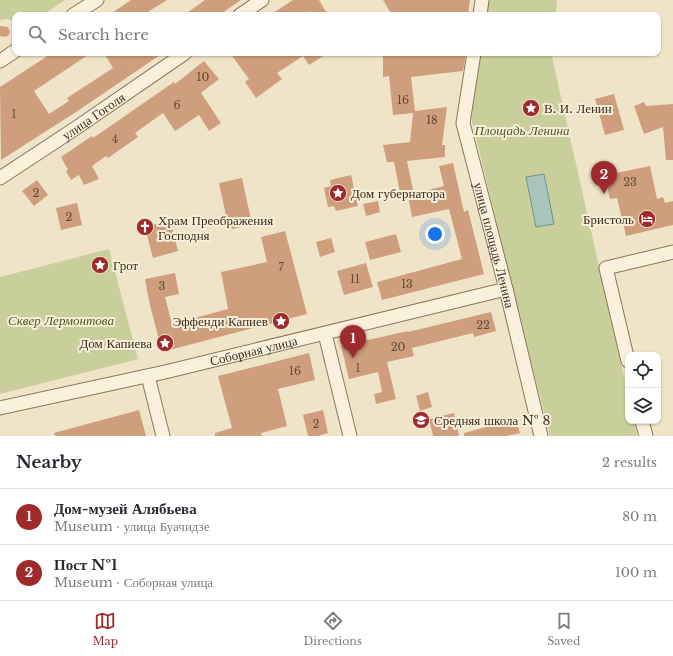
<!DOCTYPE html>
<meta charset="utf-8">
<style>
:root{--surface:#fff;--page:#f7f7f7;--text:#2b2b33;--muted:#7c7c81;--line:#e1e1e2;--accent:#9e2a2b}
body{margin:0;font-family:"Libre Baskerville",serif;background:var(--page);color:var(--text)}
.controls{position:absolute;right:12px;bottom:12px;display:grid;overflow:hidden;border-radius:8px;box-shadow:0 1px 3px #0004}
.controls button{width:36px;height:36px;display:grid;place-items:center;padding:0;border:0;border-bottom:1px solid var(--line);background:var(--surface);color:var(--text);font:20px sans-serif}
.you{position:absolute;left:435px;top:234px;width:14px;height:14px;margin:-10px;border:3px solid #fff;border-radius:50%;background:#1a73e8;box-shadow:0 0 0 6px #1a73e833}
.badge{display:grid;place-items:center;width:26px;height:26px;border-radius:50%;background:var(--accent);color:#fff;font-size:13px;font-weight:700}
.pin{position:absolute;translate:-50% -33px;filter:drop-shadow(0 1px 2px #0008)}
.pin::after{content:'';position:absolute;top:21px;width:14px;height:12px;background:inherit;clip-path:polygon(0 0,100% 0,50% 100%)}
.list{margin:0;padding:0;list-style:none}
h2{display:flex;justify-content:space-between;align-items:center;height:52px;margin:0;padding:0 16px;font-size:17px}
h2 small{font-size:13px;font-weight:400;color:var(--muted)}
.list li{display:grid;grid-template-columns:26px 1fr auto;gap:12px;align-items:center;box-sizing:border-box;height:56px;padding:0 16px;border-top:1px solid var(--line)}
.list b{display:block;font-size:15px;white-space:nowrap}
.list p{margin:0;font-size:13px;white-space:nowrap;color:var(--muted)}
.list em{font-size:13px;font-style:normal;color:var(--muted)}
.icon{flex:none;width:22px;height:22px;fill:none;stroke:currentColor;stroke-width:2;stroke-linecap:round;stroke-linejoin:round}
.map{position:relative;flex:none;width:673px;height:436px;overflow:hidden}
.search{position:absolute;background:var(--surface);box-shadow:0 1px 3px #0004;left:12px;right:12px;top:12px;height:44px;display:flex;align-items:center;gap:10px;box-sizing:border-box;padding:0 14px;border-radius:8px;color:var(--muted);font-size:15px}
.sheet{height:164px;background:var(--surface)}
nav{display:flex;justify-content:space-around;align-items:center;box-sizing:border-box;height:56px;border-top:1px solid var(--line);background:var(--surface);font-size:11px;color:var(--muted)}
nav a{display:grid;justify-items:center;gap:2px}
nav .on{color:var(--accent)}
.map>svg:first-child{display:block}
.green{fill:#c9cf9b}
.water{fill:#a9c4bc;stroke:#6f938a}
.building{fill:#cf9f7d}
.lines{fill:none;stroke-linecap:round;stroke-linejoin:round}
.minor-casing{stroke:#8d765c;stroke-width:15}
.minor{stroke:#faf1dc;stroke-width:13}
.labels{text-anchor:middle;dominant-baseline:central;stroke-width:4;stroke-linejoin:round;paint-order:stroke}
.number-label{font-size:11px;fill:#624a37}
.poi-label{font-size:13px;fill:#3d2e20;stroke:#f7eed8;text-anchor:start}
.street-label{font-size:13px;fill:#3d2e20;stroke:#f7eed8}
.park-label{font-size:13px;font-style:italic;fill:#4d5a26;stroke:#f7eed8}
</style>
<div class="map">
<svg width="673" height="436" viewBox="0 0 673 436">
<rect width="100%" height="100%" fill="#f0e4c8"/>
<path class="green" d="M 0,0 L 65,0 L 43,15 L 15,15 L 15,22 L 8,19 L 0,20 Z
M 488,0 L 557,0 L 556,15 L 485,15 Z
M 480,53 L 553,53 L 552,57 L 628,395 L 628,421 L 634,421 L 637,436 L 550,436 L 512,287 L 471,117 Z
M 109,249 L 138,359 L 0,394 L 0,277 Z"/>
<path class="water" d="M 544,174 L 554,224 L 536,227 L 526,177 Z"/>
<path class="building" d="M 131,0 L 167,0 L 143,15 L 109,15 Z
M 205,0 L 241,0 L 219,15 L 184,15 Z
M 293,0 L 319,0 L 328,15 L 313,15 L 311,11 L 304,15 L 270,15 Z
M 383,0 L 470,0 L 468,14 L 450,12 L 445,15 L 392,15 Z
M 0,26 L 8,27 L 10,32 L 8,36 L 5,37 L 0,36 Z
M 52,53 L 91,53 L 34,91 L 49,114 L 69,101 L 67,98 L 113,68 L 104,53 L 163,53 L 76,112 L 1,160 L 0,87 Z
M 230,53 L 328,53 L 309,65 L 303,56 L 277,73 L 282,79 L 256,98 L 245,82 L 249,79 Z
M 383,53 L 466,53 L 463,71 L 411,77 L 415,111 L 447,107 L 442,145 L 445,145 L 445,157 L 407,161 L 413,190 L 400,193 L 394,162 L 387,162 L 383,145 L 410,142 L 413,113 L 393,115 L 389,76 L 383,77 Z
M 204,61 L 219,79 L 201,93 L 221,123 L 209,131 L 199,115 L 175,131 L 163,113 L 135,133 L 138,137 L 108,158 L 106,156 L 92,166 L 99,179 L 84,185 L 79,175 L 71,180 L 66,171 L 68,170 L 61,157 L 92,136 L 93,138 L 174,82 L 175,84 Z
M 614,94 L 624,130 L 605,135 L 595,99 Z
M 644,102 L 646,106 L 673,104 L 673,160 L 666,160 L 663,127 L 644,134 L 634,106 Z
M 453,163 L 464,212 L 468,210 L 484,274 L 382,300 L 377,282 L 462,259 L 449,209 L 412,217 L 408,195 L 444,186 L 439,166 Z
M 650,166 L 657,199 L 663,197 L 665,203 L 673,201 L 673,225 L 626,236 L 617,198 L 610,199 L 604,171 L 615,169 L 616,173 Z
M 351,175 L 358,206 L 336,211 L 334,206 L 328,207 L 324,188 L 331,186 L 330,180 Z
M 242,178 L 252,224 L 229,230 L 219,183 Z
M 37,180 L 48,195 L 34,206 L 22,191 Z
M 378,201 L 380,212 L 366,216 L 363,204 Z
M 77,203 L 82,225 L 61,230 L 56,208 Z
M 170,220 L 178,251 L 153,258 L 145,227 Z
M 285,231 L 307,314 L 162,352 L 149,301 L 145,279 L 175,273 L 179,294 L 165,297 L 172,324 L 228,309 L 221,272 L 267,262 L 261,237 Z
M 396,234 L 401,252 L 370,260 L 365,242 Z
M 331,238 L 335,252 L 320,257 L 316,242 Z
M 366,263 L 373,287 L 344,295 L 337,271 Z
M 491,312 L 496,331 L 474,337 L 473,333 L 412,348 L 414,356 L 387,362 L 396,399 L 376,404 L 374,394 L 382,392 L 378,372 L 349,379 L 341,346 L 408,331 L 408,332 Z
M 309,353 L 315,380 L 278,389 L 287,426 L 261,433 L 262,436 L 215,436 L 215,433 L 232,428 L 218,376 Z
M 428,392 L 432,407 L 420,411 L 416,396 Z
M 139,410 L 146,436 L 55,436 L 54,433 Z
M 323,410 L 328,433 L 318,436 L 308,436 L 303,415 Z
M 454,413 L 459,436 L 433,436 L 429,419 Z
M 516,419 L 520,433 L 507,436 L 464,436 L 464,433 Z"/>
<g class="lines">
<defs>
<g id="minor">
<path d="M 73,15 L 97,0"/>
<path d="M 240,15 L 262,0"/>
<path d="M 480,15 L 482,0"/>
<path id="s1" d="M 474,53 L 463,123 L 506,289 L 541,436"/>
<path d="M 0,61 L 15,51"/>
<path id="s2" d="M 0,178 L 76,128 L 185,53"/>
<path d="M 325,334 L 350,436"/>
<path d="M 628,361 L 606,268 L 673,252"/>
<path d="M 148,376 L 163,436"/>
<path id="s3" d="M 0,408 L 165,372 L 506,289"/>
<path d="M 642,421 L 646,436"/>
</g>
</defs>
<use href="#minor" class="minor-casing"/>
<use href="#minor" class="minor"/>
</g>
<defs>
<symbol id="sight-disc" viewBox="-11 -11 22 22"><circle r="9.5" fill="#9e2a2b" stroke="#f7eed8"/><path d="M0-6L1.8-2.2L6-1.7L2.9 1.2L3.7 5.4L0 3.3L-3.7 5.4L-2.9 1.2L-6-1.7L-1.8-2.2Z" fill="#fff"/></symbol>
<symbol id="hotel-disc" viewBox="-11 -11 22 22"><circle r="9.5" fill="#9e2a2b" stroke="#f7eed8"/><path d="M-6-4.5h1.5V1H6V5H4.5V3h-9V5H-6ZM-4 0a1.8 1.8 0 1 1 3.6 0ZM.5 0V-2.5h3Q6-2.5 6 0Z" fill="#fff"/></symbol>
<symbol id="church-disc" viewBox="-11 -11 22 22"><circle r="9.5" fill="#9e2a2b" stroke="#f7eed8"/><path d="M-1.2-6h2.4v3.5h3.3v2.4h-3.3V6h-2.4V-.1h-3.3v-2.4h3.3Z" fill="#fff"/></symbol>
<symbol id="school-disc" viewBox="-11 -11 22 22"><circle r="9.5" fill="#9e2a2b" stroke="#f7eed8"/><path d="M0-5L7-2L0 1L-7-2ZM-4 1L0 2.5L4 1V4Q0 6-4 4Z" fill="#fff"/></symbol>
</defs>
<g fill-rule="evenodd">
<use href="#sight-disc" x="521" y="98" width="20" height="20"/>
<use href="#sight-disc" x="328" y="183" width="20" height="20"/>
<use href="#hotel-disc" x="637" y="209" width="20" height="20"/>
<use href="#church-disc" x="135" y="217" width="20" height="20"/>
<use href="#sight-disc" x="90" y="255" width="20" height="20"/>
<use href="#sight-disc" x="271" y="311" width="20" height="20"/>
<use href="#sight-disc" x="155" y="333" width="20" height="20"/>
<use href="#school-disc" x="411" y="410" width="20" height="20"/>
</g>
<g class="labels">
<g class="number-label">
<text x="203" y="77">10</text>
<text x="403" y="100">16</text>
<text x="177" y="105">6</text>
<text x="14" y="114">1</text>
<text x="432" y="120">18</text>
<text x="115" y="139">4</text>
<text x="630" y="182">23</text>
<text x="36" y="193">2</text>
<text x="69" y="217">2</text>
<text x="281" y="267">7</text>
<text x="355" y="279">11</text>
<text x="407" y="284">13</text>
<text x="162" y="286">3</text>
<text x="483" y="325">22</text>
<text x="398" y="347">20</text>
<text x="358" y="368">1</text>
<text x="295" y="371">16</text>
<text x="316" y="424">2</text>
</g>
<g class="poi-label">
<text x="544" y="108">В. И. Ленин</text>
<text x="351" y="193">Дом губернатора</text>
<text x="634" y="219" text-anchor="end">Бристоль</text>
<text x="158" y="220">Храм Преображения<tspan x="158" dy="15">Господня</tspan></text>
<text x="113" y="265">Грот</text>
<text x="268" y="321" text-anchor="end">Эффенди Капиев</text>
<text x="152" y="343" text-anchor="end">Дом Капиева</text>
<text x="434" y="420">Средняя школа № 8</text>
</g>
<g class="street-label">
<text stroke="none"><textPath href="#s2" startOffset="112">улица Гоголя</textPath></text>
<text stroke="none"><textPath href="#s1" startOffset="197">улица площадь Ленина</textPath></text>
<text stroke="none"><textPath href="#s3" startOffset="260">Соборная улица</textPath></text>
</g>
<g class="park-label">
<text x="522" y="130">Площадь Ленина</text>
<text x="61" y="320">Сквер Лермонтова</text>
</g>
</g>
</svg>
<div class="controls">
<button><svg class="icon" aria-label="locate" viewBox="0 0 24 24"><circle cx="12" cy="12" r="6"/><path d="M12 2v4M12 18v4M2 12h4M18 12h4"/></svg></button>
<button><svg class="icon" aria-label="layers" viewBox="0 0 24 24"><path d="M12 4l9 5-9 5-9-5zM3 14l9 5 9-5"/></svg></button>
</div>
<div class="you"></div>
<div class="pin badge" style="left:353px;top:358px">1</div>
<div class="pin badge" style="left:604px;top:194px">2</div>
<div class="search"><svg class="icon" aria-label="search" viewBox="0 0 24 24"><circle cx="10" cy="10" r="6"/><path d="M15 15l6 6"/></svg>Search here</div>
</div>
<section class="sheet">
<h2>Nearby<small>2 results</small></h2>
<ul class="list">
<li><span class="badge">1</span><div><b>Дом-музей Алябьева</b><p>Museum · улица Буачидзе</p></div><em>80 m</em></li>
<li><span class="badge">2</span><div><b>Пост №1</b><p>Museum · Соборная улица</p></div><em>100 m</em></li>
</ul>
</section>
<nav>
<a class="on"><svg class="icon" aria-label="map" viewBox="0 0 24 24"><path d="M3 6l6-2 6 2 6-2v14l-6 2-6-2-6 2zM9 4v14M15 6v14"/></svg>Map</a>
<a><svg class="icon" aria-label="directions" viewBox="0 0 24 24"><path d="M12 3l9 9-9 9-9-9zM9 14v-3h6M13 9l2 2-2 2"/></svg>Directions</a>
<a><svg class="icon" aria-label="saved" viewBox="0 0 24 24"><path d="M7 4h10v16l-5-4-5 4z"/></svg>Saved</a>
</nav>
